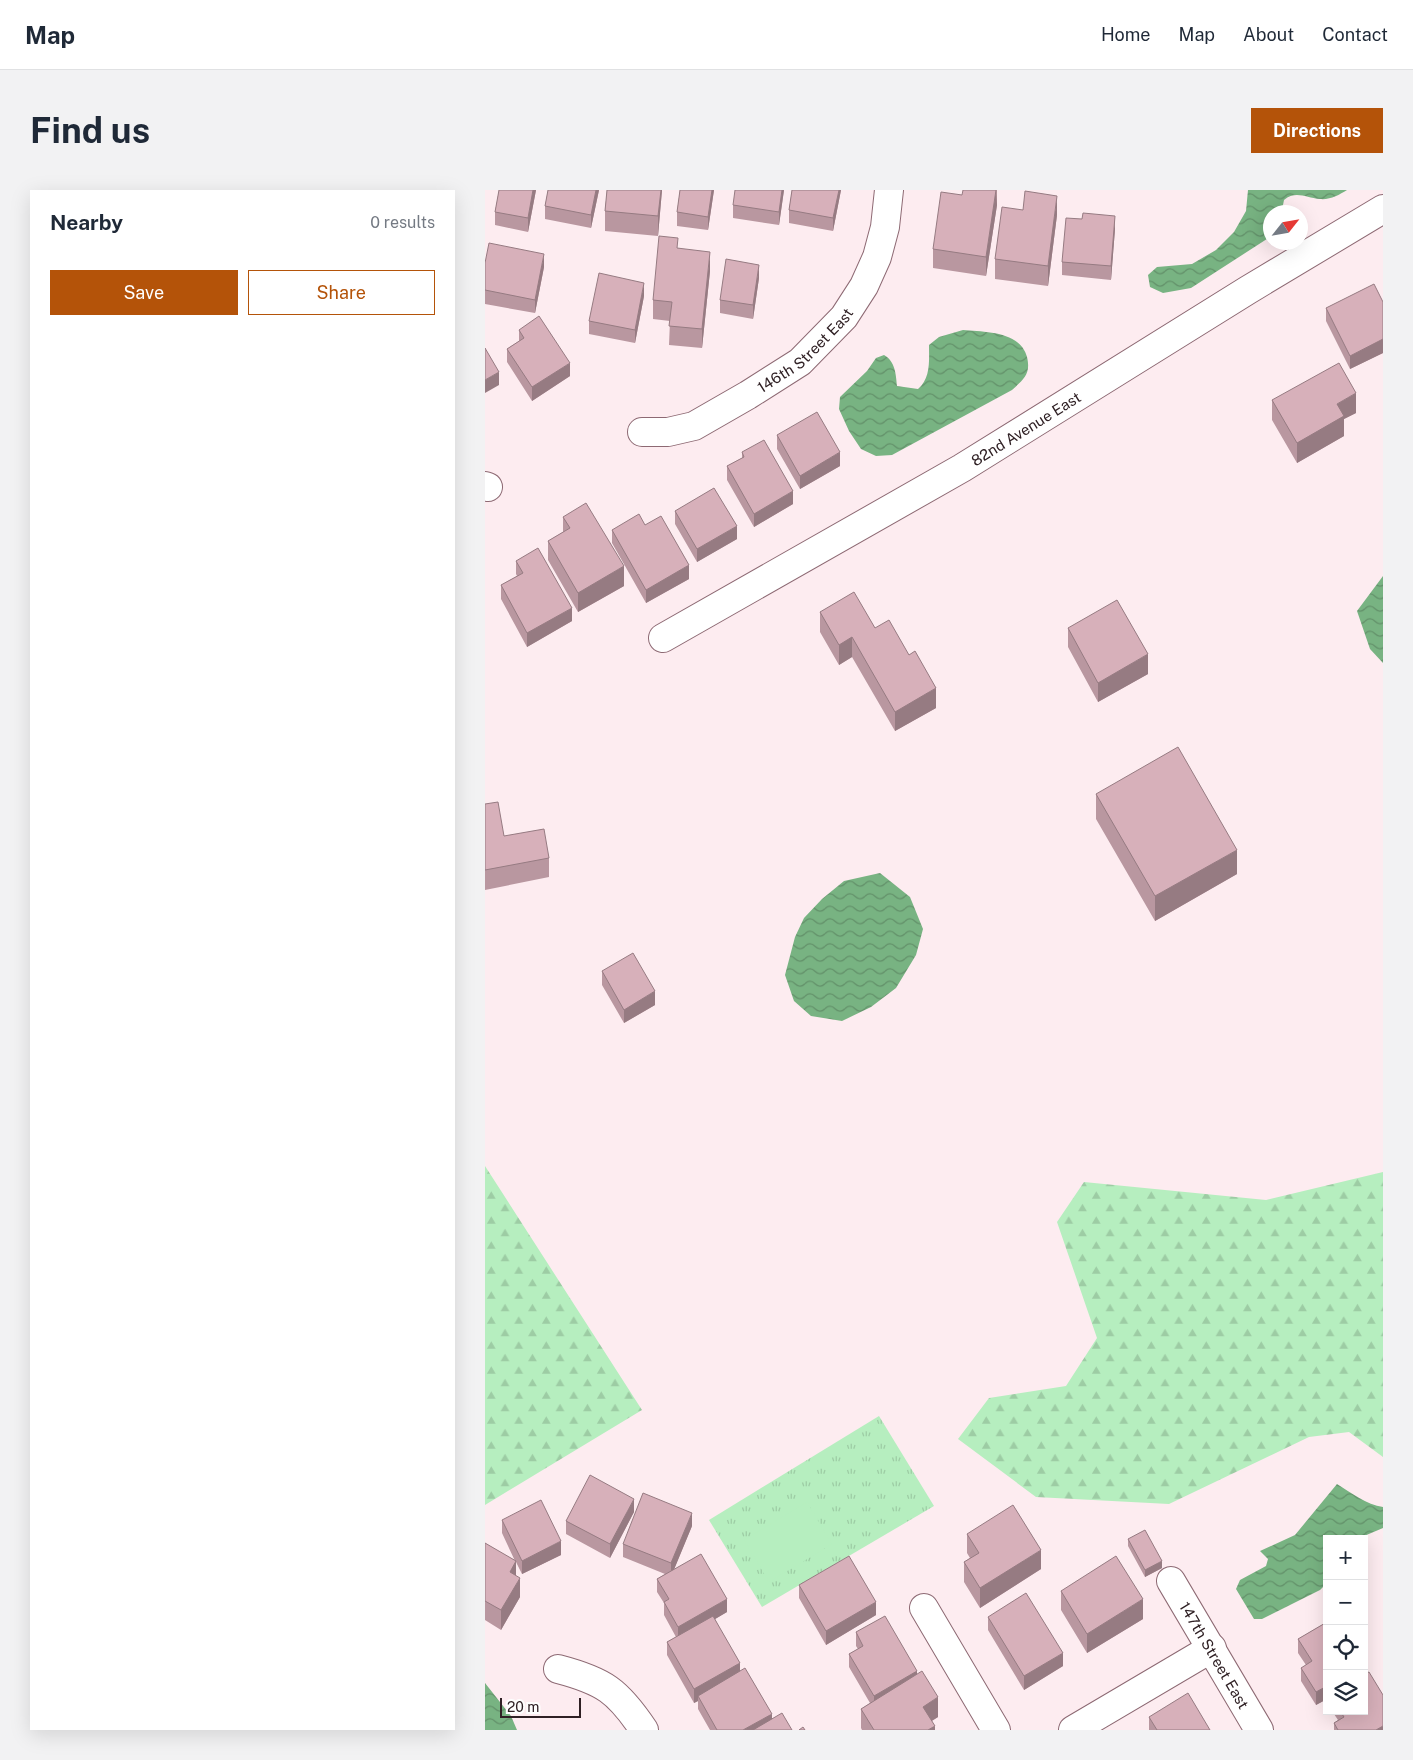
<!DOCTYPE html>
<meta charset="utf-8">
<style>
:root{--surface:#fff;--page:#f2f2f3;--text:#1f2937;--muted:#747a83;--line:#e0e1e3;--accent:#b45309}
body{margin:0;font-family:"Public Sans",sans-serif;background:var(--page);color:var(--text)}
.controls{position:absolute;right:15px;bottom:15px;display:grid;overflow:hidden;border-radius:0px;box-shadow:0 5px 20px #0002}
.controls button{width:45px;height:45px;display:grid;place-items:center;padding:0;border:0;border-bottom:1px solid var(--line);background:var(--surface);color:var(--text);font:25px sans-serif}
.compass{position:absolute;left:778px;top:15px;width:45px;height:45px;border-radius:50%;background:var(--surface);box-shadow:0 5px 20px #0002;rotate:59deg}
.scale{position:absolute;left:15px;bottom:12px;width:81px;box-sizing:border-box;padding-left:5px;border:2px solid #2f2024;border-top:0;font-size:14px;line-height:18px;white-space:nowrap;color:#2f2024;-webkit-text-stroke:4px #fefefe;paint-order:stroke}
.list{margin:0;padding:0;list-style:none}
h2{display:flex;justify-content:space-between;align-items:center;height:65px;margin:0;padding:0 20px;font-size:21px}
h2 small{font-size:16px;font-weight:400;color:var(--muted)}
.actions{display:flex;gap:10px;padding:15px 20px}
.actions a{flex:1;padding:11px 0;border:1px solid var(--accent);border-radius:0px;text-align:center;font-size:18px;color:var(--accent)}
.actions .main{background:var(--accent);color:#fff}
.icon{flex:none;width:28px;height:28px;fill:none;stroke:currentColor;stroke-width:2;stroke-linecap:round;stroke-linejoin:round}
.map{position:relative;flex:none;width:898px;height:1540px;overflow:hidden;border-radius:0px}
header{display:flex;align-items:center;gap:30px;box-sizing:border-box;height:70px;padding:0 25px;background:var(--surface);border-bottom:1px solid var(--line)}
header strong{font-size:24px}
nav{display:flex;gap:28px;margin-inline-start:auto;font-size:18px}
.intro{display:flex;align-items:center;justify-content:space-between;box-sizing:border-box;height:120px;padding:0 30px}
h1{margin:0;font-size:35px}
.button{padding:12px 22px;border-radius:0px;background:var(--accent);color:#fff;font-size:18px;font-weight:700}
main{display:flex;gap:30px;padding:0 30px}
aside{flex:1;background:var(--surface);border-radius:0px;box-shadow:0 5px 20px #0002}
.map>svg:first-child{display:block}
.forest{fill:url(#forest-firs)}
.park{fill:url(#park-tufts)}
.pitch{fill:#b6eebf}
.water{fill:url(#water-waves)}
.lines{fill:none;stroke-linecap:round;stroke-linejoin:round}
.minor-casing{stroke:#8d6973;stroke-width:30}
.minor{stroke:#fff;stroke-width:28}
.wall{fill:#b997a0}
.shaded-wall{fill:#967b82}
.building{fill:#d7b0ba;stroke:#967b82}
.labels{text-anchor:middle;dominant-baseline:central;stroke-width:5;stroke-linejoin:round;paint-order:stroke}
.street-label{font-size:15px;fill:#2f2024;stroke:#fefefe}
</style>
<header>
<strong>Map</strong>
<nav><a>Home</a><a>Map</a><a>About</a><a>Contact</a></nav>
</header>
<div class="intro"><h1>Find us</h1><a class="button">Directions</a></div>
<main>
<aside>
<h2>Nearby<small>0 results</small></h2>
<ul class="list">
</ul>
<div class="actions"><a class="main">Save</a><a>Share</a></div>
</aside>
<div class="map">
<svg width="898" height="1540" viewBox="0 0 898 1540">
<defs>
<pattern id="forest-firs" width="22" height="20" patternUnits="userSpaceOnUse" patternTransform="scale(1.25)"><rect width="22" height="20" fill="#b6eebf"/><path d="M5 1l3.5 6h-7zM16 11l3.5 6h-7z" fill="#9dcca4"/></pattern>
<pattern id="park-tufts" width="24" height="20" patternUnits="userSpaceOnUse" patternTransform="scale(1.25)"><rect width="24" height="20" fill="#b6eebf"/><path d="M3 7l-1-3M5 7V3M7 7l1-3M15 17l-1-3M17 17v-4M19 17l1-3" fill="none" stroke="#9dcca4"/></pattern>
<pattern id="water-waves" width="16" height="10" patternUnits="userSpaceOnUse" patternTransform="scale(1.25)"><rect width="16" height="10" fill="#78b382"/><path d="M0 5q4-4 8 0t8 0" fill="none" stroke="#63916a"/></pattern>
</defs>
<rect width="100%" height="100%" fill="#fdecf0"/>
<path class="forest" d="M 0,976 L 157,1220 L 0,1315 Z
M 898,982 L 898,1267 L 864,1242 L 824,1247 L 684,1314 L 551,1307 L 473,1249 L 504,1208 L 581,1196 L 612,1148 L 572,1032 L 599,992 L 781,1010 Z"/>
<path class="park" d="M 394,1226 L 449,1316 L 277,1417 L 224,1330 Z"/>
<path class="pitch" d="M 322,1312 L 347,1354 L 284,1392 L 259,1350 Z"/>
<path class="water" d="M 763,0 L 862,0 C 854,5 845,10 835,9 C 821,8 811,0 799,10 L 797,20 L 799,22 L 786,22 L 785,47 L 706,98 L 678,103 L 665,97 L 663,85 L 672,77 L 707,74 L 731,60 L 749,42 L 761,21 Z
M 478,140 C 500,142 535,141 542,167 C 546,184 539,189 527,200 L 407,265 L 391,266 L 376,259 L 364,241 L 354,219 L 355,207 L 382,181 L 391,168 L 399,165 C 410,171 411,184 412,196 L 433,199 C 446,188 444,170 444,155 L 454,147 Z
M 898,386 L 898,473 L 885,459 L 872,421 Z
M 395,683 L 425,707 L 438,739 L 431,765 L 411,798 L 386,817 L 357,831 L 326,826 L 309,811 L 300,785 L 310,747 L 319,728 L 337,709 L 359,691 Z
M 852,1294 C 865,1302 882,1315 898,1317 L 898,1338 L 872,1349 L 842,1349 L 842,1393 L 835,1400 L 777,1429 L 769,1429 L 751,1399 L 755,1390 L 781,1376 L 783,1369 L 775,1361 L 810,1345 Z
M 0,1493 L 26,1526 L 32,1540 L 0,1540 Z"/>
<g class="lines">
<defs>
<g id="minor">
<path id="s1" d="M 157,242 L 183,242 L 209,236 L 263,205 L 315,172 L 359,127 L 379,96 L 392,67 L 400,37 L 404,0"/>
<path d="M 0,296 L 3,297"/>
<path id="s2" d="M 178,448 L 477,278 L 763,100 L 898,19"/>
<path id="s3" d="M 686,1391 L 774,1540"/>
<path d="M 439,1418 L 511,1540"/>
<path d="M 73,1479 C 119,1491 133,1501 159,1540"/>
<path d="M 588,1540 L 727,1458"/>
</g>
</defs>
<use href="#minor" class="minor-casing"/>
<use href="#minor" class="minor"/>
</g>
<path class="wall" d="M 14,0 L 51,0 L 43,42 L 10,35 L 10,22 Z
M 63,0 L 114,0 L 106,38 L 60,29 L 60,16 Z
M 122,0 L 177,0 L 173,46 L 120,41 L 120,21 Z
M 195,0 L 229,0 L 223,40 L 192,36 L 192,22 Z
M 299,0 L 294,35 L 248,28 L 248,15 Z
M 307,0 L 356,0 L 348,41 L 304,33 L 304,20 Z
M 512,0 L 512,15 L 501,86 L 448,78 L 448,59 L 477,5 Z
M 572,25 L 563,96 L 510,89 L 510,69 Z
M 630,39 L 626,90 L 577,85 L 577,72 Z
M 193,58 L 225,81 L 217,158 L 184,155 L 185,131 L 168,129 L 168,110 Z
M 0,73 L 59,77 L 50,123 L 0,114 Z
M 274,88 L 268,129 L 235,123 L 235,110 Z
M 159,106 L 150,153 L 104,144 L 104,131 Z
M 898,112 L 898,163 L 865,179 L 841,131 L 841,118 Z
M 34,140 L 85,186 L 47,211 L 22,172 L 22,159 L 34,151 Z
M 787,210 L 871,223 L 859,229 L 859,246 L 812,273 L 787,230 Z
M 292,245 L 355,276 L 315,299 L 292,259 Z
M 257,262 L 308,314 L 269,337 L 242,290 L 242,276 L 257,268 Z
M 190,321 L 252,349 L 212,372 L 190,334 Z
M 78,327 L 139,396 L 93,422 L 63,370 L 63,351 L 78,342 Z
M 160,335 L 204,389 L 161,413 L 127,353 L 127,340 Z
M 31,371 L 87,431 L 42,457 L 16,409 L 16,395 L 32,386 L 31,384 Z
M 335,422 L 390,438 L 424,465 L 451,518 L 410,541 L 367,467 L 354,475 L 335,442 Z
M 583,438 L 663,484 L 613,512 L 583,457 Z
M 611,604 L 752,684 L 670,731 L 611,629 Z
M 0,614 L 19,646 L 64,668 L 64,687 L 0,700 Z
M 117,781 L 170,815 L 139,833 L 117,795 Z
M 149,1322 L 125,1368 L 81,1344 L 81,1331 Z
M 17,1330 L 76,1365 L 37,1384 L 31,1372 L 31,1385 L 35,1407 L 16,1440 L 0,1430 L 0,1353 L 30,1371 L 17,1343 Z
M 207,1336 L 189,1379 L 242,1422 L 230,1429 L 255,1481 L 287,1529 L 307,1540 L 225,1540 L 213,1519 L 213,1511 L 209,1513 L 182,1465 L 182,1452 L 191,1447 L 179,1425 L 179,1413 L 172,1402 L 172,1389 L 180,1384 L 138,1367 L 138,1354 Z
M 482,1344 L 556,1379 L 495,1418 L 479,1392 L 479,1372 L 485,1368 L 482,1363 Z
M 643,1349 L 677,1378 L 660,1387 L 643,1356 Z
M 314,1395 L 391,1425 L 341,1455 L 314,1408 Z
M 576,1401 L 658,1429 L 602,1463 L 576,1420 Z
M 503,1427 L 578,1476 L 539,1500 L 503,1440 Z
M 842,1432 L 842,1509 L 831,1515 L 816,1491 L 816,1478 L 821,1475 L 813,1463 L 813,1449 Z
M 371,1442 L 432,1484 L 453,1527 L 447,1531 L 450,1540 L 377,1540 L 376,1538 L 376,1519 L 385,1513 L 364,1477 L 364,1464 L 373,1459 L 371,1456 Z
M 880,1484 L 898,1540 L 849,1540 L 849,1533 L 853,1530 L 847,1521 L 879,1521 Z
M 664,1527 L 725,1540 L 664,1540 Z"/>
<path class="shaded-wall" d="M 48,0 L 51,0 L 43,42 L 43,28 Z
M 111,0 L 114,0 L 106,38 L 106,25 Z
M 176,0 L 177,0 L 173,46 L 173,26 Z
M 227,0 L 229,0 L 223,40 L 223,27 Z
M 297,0 L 299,0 L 294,35 L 294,22 Z
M 354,0 L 356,0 L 348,41 L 348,28 Z
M 511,0 L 512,15 L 501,86 L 501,67 Z
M 572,6 L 572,25 L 563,96 L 563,76 Z
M 630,26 L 630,39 L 626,90 L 626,76 Z
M 225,62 L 225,81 L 217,158 L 217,139 Z
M 59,64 L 59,77 L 50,123 L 50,110 Z
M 274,75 L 274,88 L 268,129 L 268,115 Z
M 159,93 L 159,106 L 150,153 L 150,140 Z
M 898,149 L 898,163 L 865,179 L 865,166 Z
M 85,173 L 85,186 L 47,211 L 47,197 Z
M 14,182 L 14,195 L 0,203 L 0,190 Z
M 871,203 L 871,223 L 859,229 L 859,246 L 812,273 L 812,253 L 852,214 Z
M 355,262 L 355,276 L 315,299 L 315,286 Z
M 308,301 L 308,314 L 269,337 L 269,324 Z
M 252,336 L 252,349 L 212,372 L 212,359 Z
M 204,375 L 204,389 L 161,413 L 161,400 Z
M 139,376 L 139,396 L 93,422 L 93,403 Z
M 87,418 L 87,431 L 42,457 L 42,443 Z
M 367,447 L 367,467 L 354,475 L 354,455 Z
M 663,464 L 663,484 L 613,512 L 613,493 Z
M 451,498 L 451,518 L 410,541 L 410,522 Z
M 752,660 L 752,684 L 670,731 L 670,706 Z
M 170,801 L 170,815 L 139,833 L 139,820 Z
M 149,1309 L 149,1322 L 125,1368 L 125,1354 Z
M 207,1323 L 207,1336 L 186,1387 L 186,1373 Z
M 76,1351 L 76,1365 L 37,1384 L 37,1371 Z
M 556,1360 L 556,1379 L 495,1418 L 495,1398 Z
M 31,1371 L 31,1390 L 25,1382 Z
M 677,1371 L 677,1378 L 660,1387 L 660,1380 Z
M 35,1388 L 35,1407 L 16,1440 L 16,1420 Z
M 242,1409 L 242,1422 L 193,1451 L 193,1437 Z
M 658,1409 L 658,1429 L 602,1463 L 602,1444 Z
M 391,1412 L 391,1425 L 341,1455 L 341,1441 Z
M 578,1463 L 578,1476 L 539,1500 L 539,1486 Z
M 880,1471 L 880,1485 L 879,1486 L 879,1472 Z
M 255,1473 L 255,1487 L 213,1506 L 213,1511 L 209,1513 L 209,1499 Z
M 432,1481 L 432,1494 L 389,1519 L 389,1506 Z
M 842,1496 L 842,1509 L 831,1515 L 831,1502 Z
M 453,1507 L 453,1527 L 438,1536 L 438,1517 Z
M 287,1524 L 287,1537 L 281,1540 L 258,1540 Z
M 450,1536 L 450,1540 L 443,1540 Z
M 898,1536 L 898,1540 L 891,1540 Z"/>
<path class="building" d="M 14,0 L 48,0 L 43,28 L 10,22 Z
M 63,0 L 111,0 L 106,25 L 60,16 Z
M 122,0 L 176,0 L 173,26 L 120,21 Z
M 195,0 L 227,0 L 223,27 L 192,22 Z
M 250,0 L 297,0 L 294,22 L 248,15 Z
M 307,0 L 354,0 L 348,28 L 304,20 Z
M 478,0 L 511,0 L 501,67 L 448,59 L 456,2 L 477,5 Z
M 540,1 L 572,6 L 563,76 L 510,69 L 517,17 L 538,20 Z
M 598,23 L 630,26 L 626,76 L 577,72 L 581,28 L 597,29 Z
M 174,46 L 193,48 L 192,58 L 225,62 L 217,139 L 184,136 L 187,112 L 168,110 Z
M 4,53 L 59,64 L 50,110 L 0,100 L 0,73 Z
M 241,69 L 274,75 L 268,115 L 235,110 Z
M 114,83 L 159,93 L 150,140 L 104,131 Z
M 889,94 L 898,112 L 898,149 L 865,166 L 841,118 Z
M 54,126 L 85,173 L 47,197 L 22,159 L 39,148 L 34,140 Z
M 0,158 L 14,182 L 0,190 Z
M 854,173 L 871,203 L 852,214 L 859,226 L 812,253 L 787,210 Z
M 332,222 L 355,262 L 315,286 L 292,245 Z
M 279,250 L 308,301 L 269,324 L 242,276 L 259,267 L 257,262 Z
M 229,298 L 252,336 L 212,359 L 190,321 Z
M 101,313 L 139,376 L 93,403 L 63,351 L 85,338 L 78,327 Z
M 154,324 L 160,335 L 176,326 L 204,375 L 161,400 L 127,340 Z
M 53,358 L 87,418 L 42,443 L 16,395 L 38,383 L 31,371 Z
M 369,402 L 390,438 L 404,430 L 424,465 L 430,461 L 451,498 L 410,522 L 367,447 L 354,455 L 335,422 Z
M 632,410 L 663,464 L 613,493 L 583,438 Z
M 693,557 L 752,660 L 670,706 L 611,604 Z
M 13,612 L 19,646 L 59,639 L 64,668 L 0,680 L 0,614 Z
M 148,763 L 170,801 L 139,820 L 117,781 Z
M 105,1285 L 149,1309 L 125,1354 L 81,1331 Z
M 158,1303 L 207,1323 L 186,1373 L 138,1354 Z
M 56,1310 L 76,1351 L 37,1371 L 17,1330 Z
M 528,1315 L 556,1360 L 495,1398 L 479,1372 L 494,1363 L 482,1344 Z
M 660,1340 L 677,1371 L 660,1380 L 643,1349 Z
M 0,1353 L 31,1371 L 25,1382 L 35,1388 L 16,1420 L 0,1411 Z
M 216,1364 L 242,1409 L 193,1437 L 179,1412 L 184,1409 L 172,1389 Z
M 364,1366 L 391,1412 L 341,1441 L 314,1395 Z
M 631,1366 L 658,1409 L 602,1444 L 576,1401 Z
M 541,1403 L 578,1463 L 539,1486 L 503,1427 Z
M 228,1426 L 255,1473 L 209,1499 L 182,1452 Z
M 400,1426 L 432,1481 L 389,1506 L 364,1464 L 378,1456 L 371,1442 Z
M 842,1432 L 842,1496 L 831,1502 L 816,1478 L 827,1471 L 813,1449 Z
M 260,1478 L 287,1524 L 258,1540 L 232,1540 L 213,1506 Z
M 437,1481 L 453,1507 L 438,1517 L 450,1536 L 443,1540 L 389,1540 L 376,1519 Z
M 884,1482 L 898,1505 L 898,1536 L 891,1540 L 853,1540 L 849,1533 L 859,1527 L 855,1521 L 879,1521 L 879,1484 Z
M 703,1503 L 725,1540 L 672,1540 L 664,1527 Z
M 297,1523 L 307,1540 L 268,1540 Z
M 318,1537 L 320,1540 L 314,1540 Z"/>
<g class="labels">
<g class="street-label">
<text stroke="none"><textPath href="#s1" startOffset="188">146th Street East</textPath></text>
<text stroke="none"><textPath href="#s2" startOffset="419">82nd Avenue East</textPath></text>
<text stroke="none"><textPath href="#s3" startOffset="86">147th Street East</textPath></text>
</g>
</g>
</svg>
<div class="controls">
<button>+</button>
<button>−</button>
<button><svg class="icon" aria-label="locate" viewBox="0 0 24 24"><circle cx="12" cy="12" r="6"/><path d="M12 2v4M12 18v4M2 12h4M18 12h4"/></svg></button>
<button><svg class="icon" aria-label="layers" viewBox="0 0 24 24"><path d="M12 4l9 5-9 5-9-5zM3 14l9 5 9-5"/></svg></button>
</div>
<svg class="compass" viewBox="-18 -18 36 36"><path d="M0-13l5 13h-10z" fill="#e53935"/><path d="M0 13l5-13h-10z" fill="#747a83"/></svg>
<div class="scale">20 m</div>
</div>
</main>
